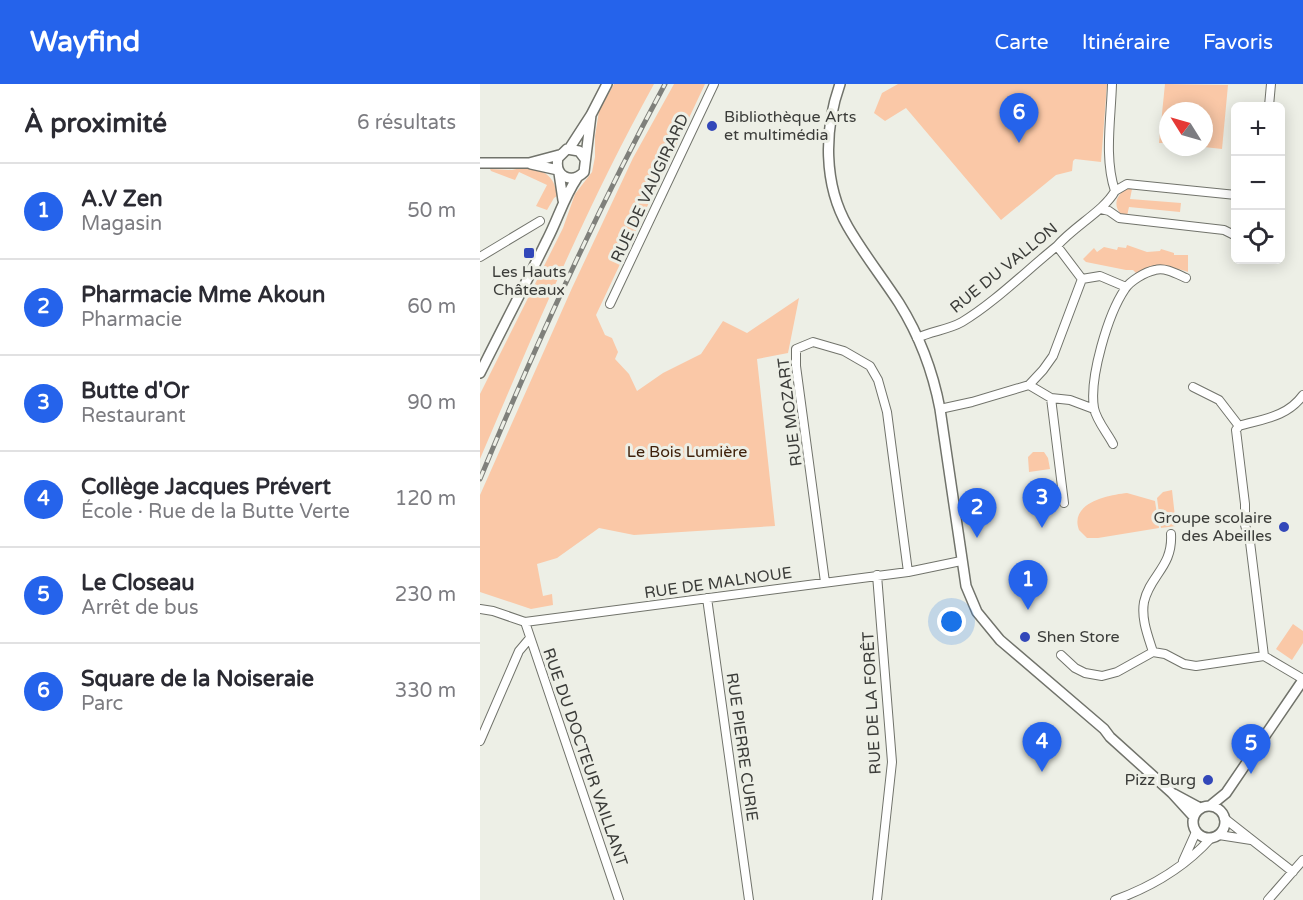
<!DOCTYPE html>
<html lang="fr">
<meta charset="utf-8">
<style>
:root{--surface:#fff;--page:#f7f7f7;--text:#2b2b33;--muted:#7c7c81;--line:#e1e1e2;--accent:#2563eb}
body{margin:0;font-family:"Varela Round",sans-serif;background:var(--page);color:var(--text)}
.controls{position:absolute;right:18px;top:18px;display:grid;overflow:hidden;border-radius:9px;box-shadow:0 3px 15px #0003}
.controls button{width:54px;height:54px;display:grid;place-items:center;padding:0;border:0;border-bottom:2px solid var(--line);background:var(--surface);color:var(--text);font:30px sans-serif}
.compass{position:absolute;left:679px;top:18px;width:54px;height:54px;border-radius:50%;background:var(--surface);box-shadow:0 3px 15px #0003;rotate:307deg}
.you{position:absolute;left:472px;top:538px;width:21px;height:21px;margin:-15px;border:4px solid #fff;border-radius:50%;background:#1a73e8;box-shadow:0 0 0 9px #1a73e833}
.badge{display:grid;place-items:center;width:39px;height:39px;border-radius:50%;background:var(--accent);color:#fff;font-size:20px;font-weight:700}
.pin{position:absolute;translate:-50% -50px;filter:drop-shadow(0 2px 3px #0008)}
.pin::after{content:'';position:absolute;top:32px;width:21px;height:18px;background:inherit;clip-path:polygon(0 0,100% 0,50% 100%)}
.list{margin:0;padding:0;list-style:none}
h2{display:flex;justify-content:space-between;align-items:center;height:78px;margin:0;padding:0 24px;font-size:26px}
h2 small{font-size:20px;font-weight:400;color:var(--muted)}
.list li{display:grid;grid-template-columns:39px 1fr auto;gap:18px;align-items:center;box-sizing:border-box;height:96px;padding:0 24px;border-top:2px solid var(--line)}
.list b{display:block;font-size:22px;white-space:nowrap}
.list p{margin:0;font-size:20px;white-space:nowrap;color:var(--muted)}
.list em{font-size:20px;font-style:normal;color:var(--muted)}
.icon{flex:none;width:33px;height:33px;fill:none;stroke:currentColor;stroke-width:2;stroke-linecap:round;stroke-linejoin:round}
.map{position:relative;flex:none;width:823px;height:816px;overflow:hidden}
header{display:flex;align-items:center;gap:36px;box-sizing:border-box;height:84px;padding:0 30px;background:var(--accent);color:#fff}
header strong{font-size:28px}
nav{display:flex;gap:33px;margin-inline-start:auto;font-size:21px}
main{display:flex}
aside{flex:1;background:var(--surface)}
.map>svg:first-child{display:block}
.green{fill:#fac8a7}
.lines{fill:none;stroke-linecap:round;stroke-linejoin:round}
.minor-casing{stroke:#71736b;stroke-width:10}
.tertiary-casing{stroke:#71736b;stroke-width:12}
.minor{stroke:#fff;stroke-width:8}
.tertiary{stroke:#fff;stroke-width:9}
.rail-casing{stroke:#7f807b;stroke-width:5}
.rail{stroke:#edefe6;stroke-width:3;stroke-dasharray:9;stroke-linecap:butt}
.poi-dot{fill:#3247b9;stroke:#edefe6;stroke-width:2}
.labels{text-anchor:middle;dominant-baseline:central;stroke-width:6;stroke-linejoin:round;paint-order:stroke}
.poi-label{font-size:16px;fill:#3b3c39;stroke:#edefe6;text-anchor:start}
.street-label{font-size:16px;fill:#3b3c39;stroke:#edefe6}
.park-label{font-size:16px;fill:#3f210b;stroke:#edefe6}
</style>
<header>
<strong>Wayfind</strong>
<nav><a>Carte</a><a>Itinéraire</a><a>Favoris</a></nav>
</header>
<main>
<aside>
<h2>À proximité<small>6 résultats</small></h2>
<ul class="list">
<li><span class="badge">1</span><div><b>A.V Zen</b><p>Magasin</p></div><em>50 m</em></li>
<li><span class="badge">2</span><div><b>Pharmacie Mme Akoun</b><p>Pharmacie</p></div><em>60 m</em></li>
<li><span class="badge">3</span><div><b>Butte d'Or</b><p>Restaurant</p></div><em>90 m</em></li>
<li><span class="badge">4</span><div><b>Collège Jacques Prévert</b><p>École · Rue de la Butte Verte</p></div><em>120 m</em></li>
<li><span class="badge">5</span><div><b>Le Closeau</b><p>Arrêt de bus</p></div><em>230 m</em></li>
<li><span class="badge">6</span><div><b>Square de la Noiseraie</b><p>Parc</p></div><em>330 m</em></li>
</ul>
</aside>
<div class="map">
<svg width="823" height="816" viewBox="0 0 823 816">
<rect width="100%" height="100%" fill="#edefe6"/>
<path class="green" d="M 134,0 L 174,0 C 107,121 54,248 0,375 L 0,310 L 83,144 L 95,110 L 112,88 L 115,73 L 115,52 L 119,27 Z
M 194,0 L 225,0 L 116,231 L 125,251 L 132,254 L 138,268 L 135,275 L 149,290 L 157,307 L 183,289 L 221,270 L 243,237 L 267,249 L 319,214 L 308,269 L 277,275 L 295,442 L 154,451 L 119,444 L 77,474 L 57,480 L 63,512 L 72,510 L 73,521 L 51,525 L 0,508 L 0,411 L 92,204 L 153,74 Z
M 418,0 L 627,0 L 621,78 L 595,75 L 593,77 L 592,87 L 576,91 L 521,136 L 426,24 L 405,37 L 394,29 L 402,9 Z
M 685,0 L 748,1 L 742,65 L 724,63 L 724,27 L 688,27 L 688,59 L 679,59 Z
M 41,84 C 61,84 75,90 77,112 L 74,114 L 67,126 L 56,122 L 67,101 L 39,88 L 35,96 L 11,87 L 10,85 L 32,86 Z
M 646,105 L 652,105 L 650,115 L 701,119 L 700,128 L 649,123 L 647,132 L 641,130 C 633,122 636,111 646,105 Z
M 647,161 L 667,168 L 680,167 L 681,165 L 694,169 L 694,171 L 708,171 L 708,188 C 686,181 679,182 657,190 L 653,186 L 646,186 L 606,178 L 603,175 L 614,164 L 617,168 L 624,163 L 637,166 L 638,163 L 646,164 Z
M 553,368 L 564,368 L 568,374 L 570,385 L 549,388 L 548,373 Z
M 692,406 L 696,442 L 681,444 L 677,414 L 683,408 Z
M 647,409 L 675,417 L 679,444 L 618,454 L 607,454 L 599,446 C 589,419 628,411 647,409 Z
M 813,540 L 823,547 L 823,559 L 812,576 L 796,565 Z"/>
<g class="lines">
<defs>
<path id="minor" d="M 632,0 C 631,35 624,74 635,107
M 789,22 L 791,0
M 635,107 L 647,100 L 756,111
M 621,125 L 629,127 L 639,134 L 744,146 L 756,152
M 577,162 L 602,195
M 0,173 L 60,137
M 602,195 L 620,192 L 646,203
M 130,220 L 234,0
M 437,254 C 451,247 468,246 482,238 C 514,219 547,186 577,162 C 594,142 624,127 635,107
M 549,301 L 571,314 L 590,316 L 614,325
M 713,303 L 739,316 L 759,342
M 571,314 L 584,419
M 460,325 L 492,318 L 549,301 L 563,286 L 573,272 L 602,195
M 759,342 L 756,346 L 765,420 L 765,441 L 770,458 L 784,572
M 759,342 C 783,335 807,333 823,311
M 633,360 C 628,350 616,336 614,324 C 609,294 628,230 645,205 C 650,197 665,188 675,186 C 685,183 697,190 706,194
M 397,491 L 412,678 L 397,816
M 345,498 L 316,282 L 316,265 L 333,258 L 364,267 L 390,282 L 398,296 L 407,328 L 428,488
M 227,514 L 269,816
M 0,525 L 13,527 L 45,538 L 428,488 L 481,477
M 45,538 L 139,816
M 673,568 C 668,552 661,535 664,518 C 670,491 693,483 691,450
M 581,571 L 595,584 L 605,589 L 622,592 L 637,588 L 673,568 L 685,570 L 704,580 L 716,582 L 784,572 L 823,595
M 0,657 L 39,567 L 50,554
M 744,734 L 813,788
M 739,751 L 771,756
M 703,777 L 716,748
M 635,816 C 671,803 705,783 731,754
M 788,816 L 823,776"/>
<path id="tertiary" d="M 360,0 C 344,45 343,100 368,143 C 383,169 402,193 419,219 C 439,251 453,288 460,325 L 486,502 L 497,528 L 520,556 L 624,645 L 630,653 L 692,709 L 713,732
M 89,65 L 111,31 L 127,0
M 105,75 L 99,67 L 87,65 L 78,74 C 74,92 91,101 104,88 L 111,31
M 0,79 L 49,79 L 79,71
M 51,80 L 78,86
M 79,89 L 83,116
M 0,289 C 22,245 45,201 67,156 C 78,135 84,113 97,94
M 694,710 L 720,724
M713 738a16 16 0 1 1 32 0a16 16 0 1 1-32 0Z
M 730,722 L 746,709 L 823,596"/>
</defs>
<use href="#minor" class="minor-casing"/>
<use href="#tertiary" class="tertiary-casing"/>
<use href="#minor" class="minor"/>
<use href="#tertiary" class="tertiary"/>
<defs>
<path id="rail" d="M 0,395 C 56,260 116,128 185,0"/>
</defs>
<use href="#rail" class="rail-casing"/>
<use href="#rail" class="rail"/>
</g>
<g class="poi-dot">
<circle cx="232" cy="42" r="6"/>
<rect x="43" y="163" width="12" height="12" rx="3"/>
<circle cx="804" cy="443" r="6"/>
<circle cx="545" cy="553" r="6"/>
<circle cx="728" cy="696" r="6"/>
</g>
<g class="labels">
<g class="poi-label">
<text x="244" y="33">Bibliothèque Arts<tspan x="244" dy="18">et multimédia</tspan></text>
<text x="49" y="188" text-anchor="middle">Les Hauts<tspan x="49" dy="18">Châteaux</tspan></text>
<text x="792" y="434" text-anchor="end">Groupe scolaire<tspan x="792" dy="18">des Abeilles</tspan></text>
<text x="557" y="553">Shen Store</text>
<text x="716" y="696" text-anchor="end">Pizz Burg</text>
</g>
<g class="street-label">
<text transform="translate(170 104) rotate(-65)">RUE DE VAUGIRARD</text>
<text transform="translate(524 184) rotate(-39)">RUE DU VALLON</text>
<text transform="translate(310 328) rotate(-97)">RUE MOZART</text>
<text transform="translate(238 499) rotate(-8)">RUE DE MALNOUE</text>
<text transform="translate(392 619) rotate(-93)">RUE DE LA FORÊT</text>
<text transform="translate(262 663) rotate(82)">RUE PIERRE CURIE</text>
<text transform="translate(105 673) rotate(71)">RUE DU DOCTEUR VAILLANT</text>
</g>
<g class="park-label">
<text x="207" y="368">Le Bois Lumière</text>
</g>
</g>
</svg>
<div class="controls">
<button>+</button>
<button>−</button>
<button><svg class="icon" aria-label="locate" viewBox="0 0 24 24"><circle cx="12" cy="12" r="6"/><path d="M12 2v4M12 18v4M2 12h4M18 12h4"/></svg></button>
</div>
<svg class="compass" viewBox="-18 -18 36 36"><path d="M0-13l5 13h-10z" fill="#e53935"/><path d="M0 13l5-13h-10z" fill="#7c7c81"/></svg>
<div class="you"></div>
<div class="pin badge" style="left:548px;top:526px">1</div>
<div class="pin badge" style="left:497px;top:454px">2</div>
<div class="pin badge" style="left:562px;top:444px">3</div>
<div class="pin badge" style="left:562px;top:688px">4</div>
<div class="pin badge" style="left:771px;top:690px">5</div>
<div class="pin badge" style="left:539px;top:59px">6</div>
</div>
</main>
